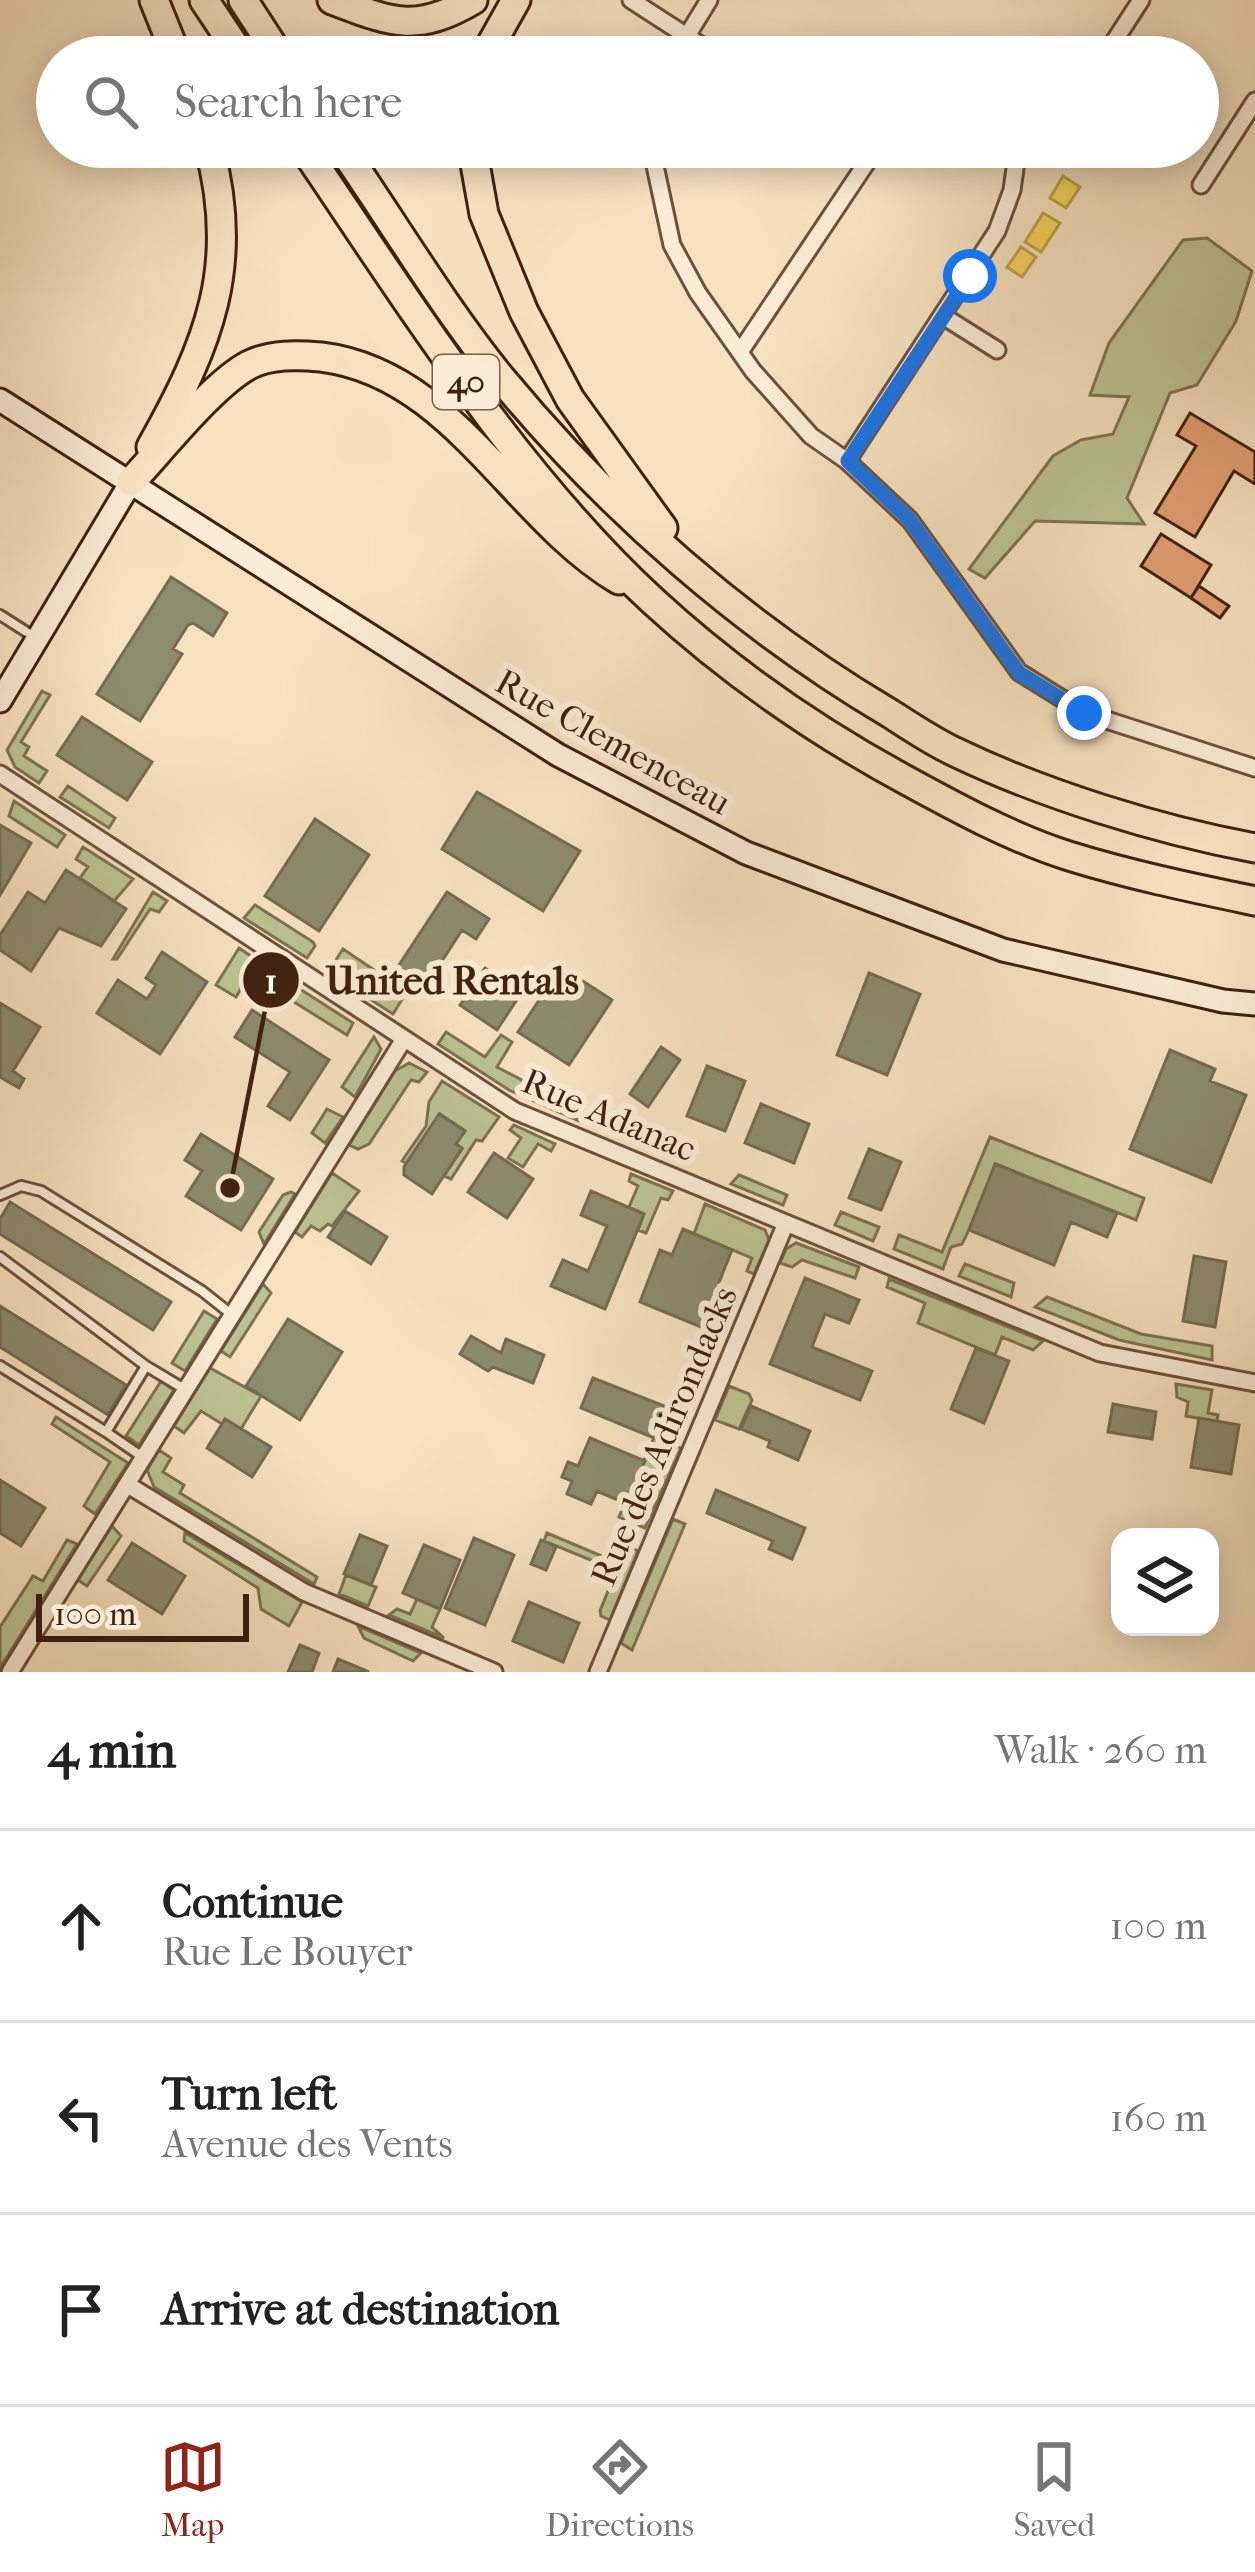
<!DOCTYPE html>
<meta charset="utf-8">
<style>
:root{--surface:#fff;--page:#f2f2f2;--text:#222;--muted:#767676;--line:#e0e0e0;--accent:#8f2418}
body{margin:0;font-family:"IM FELL French Canon",serif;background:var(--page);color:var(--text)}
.controls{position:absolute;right:36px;bottom:36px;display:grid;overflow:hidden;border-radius:24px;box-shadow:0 6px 30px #0003}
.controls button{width:108px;height:108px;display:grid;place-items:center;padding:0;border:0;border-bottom:3px solid var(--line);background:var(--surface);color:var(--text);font:60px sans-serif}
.scale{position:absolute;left:36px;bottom:30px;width:213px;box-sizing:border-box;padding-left:12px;border:6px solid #402110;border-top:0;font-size:33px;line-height:42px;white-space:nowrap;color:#402110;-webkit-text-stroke:9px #faecd6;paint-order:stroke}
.stop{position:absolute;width:36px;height:36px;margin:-27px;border:9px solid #1a73e8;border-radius:50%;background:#fff}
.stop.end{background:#1a73e8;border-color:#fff;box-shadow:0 3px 12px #0008}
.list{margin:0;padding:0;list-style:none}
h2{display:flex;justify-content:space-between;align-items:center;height:156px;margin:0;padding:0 48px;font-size:51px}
h2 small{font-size:39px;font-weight:400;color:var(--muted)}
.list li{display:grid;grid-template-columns:78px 1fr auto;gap:36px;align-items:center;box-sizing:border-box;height:192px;padding:0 48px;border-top:3px solid var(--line)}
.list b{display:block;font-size:45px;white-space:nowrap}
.list p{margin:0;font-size:39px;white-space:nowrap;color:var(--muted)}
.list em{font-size:39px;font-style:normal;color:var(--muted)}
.icon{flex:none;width:66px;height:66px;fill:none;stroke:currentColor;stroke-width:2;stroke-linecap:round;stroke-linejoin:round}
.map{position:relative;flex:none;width:1255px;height:1672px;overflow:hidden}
.search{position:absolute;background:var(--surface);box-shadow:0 6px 30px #0003;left:36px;right:36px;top:36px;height:132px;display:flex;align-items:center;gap:30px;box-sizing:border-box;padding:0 42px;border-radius:66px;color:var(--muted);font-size:45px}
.sheet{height:732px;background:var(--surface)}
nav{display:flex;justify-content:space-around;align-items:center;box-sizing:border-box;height:168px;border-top:3px solid var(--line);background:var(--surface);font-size:33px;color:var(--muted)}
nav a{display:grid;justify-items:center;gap:6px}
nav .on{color:var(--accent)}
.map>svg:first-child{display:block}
.green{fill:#bcc393;stroke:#7e7252;stroke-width:3}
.homes{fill:#f6d55c;stroke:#bf9f45;stroke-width:3}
.industry{fill:#8c8c6e;stroke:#756c52;stroke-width:3}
.building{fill:#e29e72;stroke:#402110;stroke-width:3}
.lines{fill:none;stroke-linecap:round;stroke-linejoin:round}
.lane-casing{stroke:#6e513c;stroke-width:14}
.street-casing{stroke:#6e513c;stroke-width:21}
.secondary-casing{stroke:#402110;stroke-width:27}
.highway-casing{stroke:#402110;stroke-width:33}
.lane{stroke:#faecd6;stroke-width:8}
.street{stroke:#faecd6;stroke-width:15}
.secondary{stroke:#faecd6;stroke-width:21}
.highway{stroke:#f7e2c0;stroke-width:27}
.route{stroke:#1a73e8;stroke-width:15}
.labels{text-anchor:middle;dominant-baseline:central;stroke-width:12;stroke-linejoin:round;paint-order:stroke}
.shield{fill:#faecd6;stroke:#785e4b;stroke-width:3}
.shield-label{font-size:33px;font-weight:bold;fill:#402110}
.street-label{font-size:36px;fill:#402110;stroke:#faecd6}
.leader{fill:none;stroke:#402110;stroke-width:4.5}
.callout-dot{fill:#402110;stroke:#faecd6;stroke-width:4.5}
.mark-label{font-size:36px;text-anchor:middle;font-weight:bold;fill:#fff}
.callout-label{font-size:39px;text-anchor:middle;font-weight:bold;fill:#402110;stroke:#faecd6;stroke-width:12;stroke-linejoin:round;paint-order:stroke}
</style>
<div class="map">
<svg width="1255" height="1672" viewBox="0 0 1255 1672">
<rect width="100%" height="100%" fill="#f7e2c0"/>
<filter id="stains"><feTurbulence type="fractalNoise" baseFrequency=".00167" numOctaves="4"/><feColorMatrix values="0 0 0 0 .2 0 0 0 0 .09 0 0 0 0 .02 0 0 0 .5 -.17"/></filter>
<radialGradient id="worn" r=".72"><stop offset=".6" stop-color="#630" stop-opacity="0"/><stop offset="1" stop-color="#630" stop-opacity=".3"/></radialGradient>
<path class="green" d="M 1207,238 L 1252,271 L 1236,321 L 1197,385 L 1170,393 L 1127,498 L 1144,524 L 1035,521 L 985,578 L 969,569 L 1053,456 L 1081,440 L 1113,434 L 1129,397 L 1090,395 L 1109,343 L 1183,240 Z
M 42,691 L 50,695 L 21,742 L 29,747 L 24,756 L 47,771 L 39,783 L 15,767 L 7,750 Z
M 68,786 L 115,818 L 109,828 L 60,797 Z
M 14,801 L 65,835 L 57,847 L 9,816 Z
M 83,847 L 133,879 L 114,901 L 80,878 L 88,867 L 76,859 Z
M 153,892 L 167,901 L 159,912 L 150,909 L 117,959 L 113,959 Z
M 255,905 L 313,942 L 315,946 L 307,958 L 244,918 Z
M 239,948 L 258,961 L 236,997 L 216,985 Z
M 343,949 L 386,978 L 393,974 L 411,985 L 393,1014 L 328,972 Z
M 278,975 L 353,1023 L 347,1035 L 270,987 Z
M 446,1032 L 485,1057 L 501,1035 L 512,1042 L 497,1067 L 573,1107 L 577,1120 L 509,1090 L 438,1044 Z
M 374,1037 L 381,1049 L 355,1097 L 342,1087 Z
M 409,1063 L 427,1072 L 419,1082 L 411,1080 L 369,1144 L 358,1149 L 349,1145 L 395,1071 Z
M 442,1081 L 499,1117 L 482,1141 L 476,1140 L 451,1179 L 444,1176 L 462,1149 L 456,1144 L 465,1131 L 440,1114 L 406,1163 L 402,1161 L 426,1126 L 429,1102 Z
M 327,1109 L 343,1117 L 325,1143 L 312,1133 Z
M 514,1125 L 555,1144 L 551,1151 L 538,1144 L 523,1167 L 508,1158 L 521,1138 L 510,1130 Z
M 990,1137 L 1144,1198 L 1136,1220 L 996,1164 L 967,1234 L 962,1244 L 951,1247 L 943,1269 L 894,1249 L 899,1235 L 942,1252 Z
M 332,1173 L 359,1191 L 332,1226 L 328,1224 L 320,1231 L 311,1226 L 302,1237 L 295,1232 Z
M 631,1174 L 673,1191 L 668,1200 L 661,1198 L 646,1233 L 638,1230 L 644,1214 L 629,1207 L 638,1186 L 629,1181 Z
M 739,1175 L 787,1195 L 783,1205 L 731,1184 Z
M 291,1192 L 295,1194 L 264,1244 L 259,1232 L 283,1195 Z
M 705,1204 L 765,1230 L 769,1240 L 754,1274 L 747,1271 L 752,1258 L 694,1234 Z
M 841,1212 L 879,1227 L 873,1241 L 835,1225 Z
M 796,1243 L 859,1267 L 855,1278 L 802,1260 L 792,1267 L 780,1263 L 786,1249 Z
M 965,1264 L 1014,1283 L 1011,1297 L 959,1276 Z
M 889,1279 L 1043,1341 L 1033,1350 L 1002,1337 L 995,1355 L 918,1323 L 925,1303 L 887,1287 Z
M 263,1284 L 271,1293 L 230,1357 L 221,1351 Z
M 1047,1297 L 1141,1334 L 1212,1346 L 1212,1360 L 1119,1340 L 1035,1307 Z
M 204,1311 L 217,1319 L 185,1371 L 172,1363 Z
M 210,1368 L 261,1396 L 241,1429 L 225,1419 L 222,1424 L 201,1411 L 184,1433 L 174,1426 Z
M 161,1381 L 174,1390 L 139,1445 L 126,1436 Z
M 1176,1384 L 1212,1390 L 1208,1413 L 1218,1415 L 1217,1422 L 1186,1416 L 1188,1402 L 1177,1397 Z
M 729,1386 L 749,1394 L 752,1400 L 739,1429 L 715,1420 Z
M 56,1417 L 128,1463 L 95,1514 L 84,1506 L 110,1462 L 52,1424 Z
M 654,1438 L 681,1448 L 645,1528 L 619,1517 Z
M 159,1450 L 171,1458 L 163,1472 L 184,1485 L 180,1493 L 317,1577 L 314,1584 L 154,1487 L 147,1470 Z
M 673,1519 L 685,1524 L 632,1650 L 621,1643 Z
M 112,1526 L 121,1536 L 87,1586 L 78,1580 Z
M 185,1533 L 302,1602 L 289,1626 L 261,1609 L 258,1588 L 184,1541 Z
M 547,1533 L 618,1563 L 627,1546 L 638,1551 L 610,1620 L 601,1616 L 600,1611 L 614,1576 L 602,1571 L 603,1565 L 544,1541 Z
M 67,1540 L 77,1544 L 0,1668 L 0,1627 L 33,1576 L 43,1581 Z
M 346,1575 L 376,1587 L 368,1606 L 339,1594 Z
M 417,1599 L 440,1609 L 432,1627 L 444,1638 L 389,1615 L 397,1609 L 410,1614 Z
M 358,1626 L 421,1653 L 413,1661 L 364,1638 Z"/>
<path class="homes" d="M 1063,176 L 1080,187 L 1066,208 L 1050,198 Z
M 1043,213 L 1060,223 L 1041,252 L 1025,242 Z
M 1021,247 L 1036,257 L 1022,277 L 1007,267 Z"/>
<path class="industry" d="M 171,577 L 227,613 L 213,636 L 193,623 L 188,625 L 173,649 L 182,654 L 140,721 L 97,694 Z
M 82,717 L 152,762 L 127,800 L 57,755 Z
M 477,792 L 580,851 L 543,911 L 442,849 Z
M 315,819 L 369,855 L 319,931 L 265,896 Z
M 0,825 L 31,843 L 0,895 Z
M 66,870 L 126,909 L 101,946 L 59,928 L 31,971 L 0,950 L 0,935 L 28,892 L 45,903 Z
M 447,892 L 489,919 L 476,939 L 462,930 L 422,992 L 393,974 Z
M 162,952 L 207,982 L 160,1054 L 97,1013 L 118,980 L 147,999 L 156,985 L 146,978 Z
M 561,967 L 612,1000 L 569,1065 L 518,1032 Z
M 485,968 L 522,992 L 497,1030 L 460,1005 Z
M 869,973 L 920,994 L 887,1075 L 837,1055 Z
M 0,1003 L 40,1027 L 13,1071 L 24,1079 L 19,1088 L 0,1077 Z
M 252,1010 L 329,1060 L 290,1120 L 268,1106 L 290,1072 L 235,1037 Z
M 661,1047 L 680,1060 L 648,1107 L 630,1094 Z
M 1170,1050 L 1215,1069 L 1210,1081 L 1246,1095 L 1211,1182 L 1130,1149 Z
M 707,1066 L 745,1081 L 725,1131 L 687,1116 Z
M 761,1104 L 809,1124 L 794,1163 L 745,1143 Z
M 439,1114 L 465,1131 L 456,1144 L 462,1148 L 432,1194 L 404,1175 L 404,1167 Z
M 201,1134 L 273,1179 L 241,1230 L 186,1196 L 202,1171 L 185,1160 Z
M 869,1149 L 901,1162 L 881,1210 L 849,1198 Z
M 494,1153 L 533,1179 L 507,1218 L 468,1192 Z
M 995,1164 L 1117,1213 L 1107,1237 L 1071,1222 L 1054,1265 L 969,1230 Z
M 591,1191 L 644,1214 L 605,1309 L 551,1286 L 563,1260 L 588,1271 L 607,1226 L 581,1215 Z
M 10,1202 L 171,1302 L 153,1330 L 0,1234 L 0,1219 Z
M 345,1211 L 387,1237 L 371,1264 L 328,1237 Z
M 683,1229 L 732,1250 L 701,1327 L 640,1302 L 660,1250 L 672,1255 Z
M 1194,1256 L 1226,1262 L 1215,1327 L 1183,1321 Z
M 805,1278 L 859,1300 L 849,1323 L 825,1314 L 812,1347 L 872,1371 L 860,1400 L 770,1364 Z
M 0,1306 L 126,1385 L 108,1415 L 0,1347 Z
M 288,1319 L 342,1352 L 300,1420 L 246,1386 Z
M 471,1336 L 501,1353 L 506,1339 L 544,1355 L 533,1383 L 493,1367 L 488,1371 L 460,1354 Z
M 976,1348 L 1009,1361 L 984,1423 L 951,1409 Z
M 593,1378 L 667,1407 L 654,1438 L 581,1408 Z
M 1113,1404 L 1156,1412 L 1152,1439 L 1108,1432 Z
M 751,1406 L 810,1431 L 798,1460 L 768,1447 L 770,1441 L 741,1429 Z
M 1199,1418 L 1239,1425 L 1231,1474 L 1191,1467 Z
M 225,1419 L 271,1447 L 252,1477 L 207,1448 Z
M 590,1438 L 645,1461 L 627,1504 L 597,1491 L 591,1504 L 567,1494 L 572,1481 L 562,1477 L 568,1462 L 578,1466 Z
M 0,1480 L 45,1508 L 21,1546 L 0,1533 Z
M 716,1490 L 805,1528 L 792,1559 L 769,1549 L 773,1541 L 707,1513 Z
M 360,1535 L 387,1546 L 371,1585 L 344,1574 Z
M 474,1538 L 514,1555 L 485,1625 L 445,1608 Z
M 541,1540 L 556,1547 L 546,1570 L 531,1564 Z
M 132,1543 L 185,1576 L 162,1614 L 108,1580 Z
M 424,1545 L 460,1560 L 440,1609 L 403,1593 Z
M 529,1602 L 579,1623 L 563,1662 L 513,1641 Z
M 300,1645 L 319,1653 L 312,1672 L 288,1672 Z
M 338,1659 L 369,1672 L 333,1672 Z"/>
<path class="building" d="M 1190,413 L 1255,452 L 1255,484 L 1234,471 L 1195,537 L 1155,513 L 1196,446 L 1177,435 Z
M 1161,534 L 1211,565 L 1191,598 L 1141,566 Z
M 1199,586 L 1229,606 L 1220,618 L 1191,598 Z"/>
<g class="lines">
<defs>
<path id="lane" d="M 0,615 L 36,638
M 0,1195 L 21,1186 L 41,1191 L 202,1291 L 231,1314
M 0,1257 L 146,1366
M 0,1366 L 106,1432 L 146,1366 L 186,1390
M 106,1432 L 144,1458"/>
<path id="street" d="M 631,0 L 719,57
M 674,57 L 709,0
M 1104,57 L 1141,0
M 651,147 L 672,245 L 698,293 L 753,371 L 811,436 L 847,461 L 910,520 L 1019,672 L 1085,713 L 1255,768
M 1201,185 L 1255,101
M 943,316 L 997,350
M 740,352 L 877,147
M 847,461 L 997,231 L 1012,190 L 1018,147
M 0,774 L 515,1111 L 1100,1353 L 1255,1383
M 128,1485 L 304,1592 L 494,1672
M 10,1672 L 404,1039
M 598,1672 L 786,1223"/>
<path id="secondary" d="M 0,400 L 558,755 L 746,853 L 1003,950 L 1223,1001 L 1255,1004
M 0,701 L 131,482"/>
<path id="highway" d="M 154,0 L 177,57
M 204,0 L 242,57
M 243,0 L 280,57
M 332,0 C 391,22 415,34 473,0
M 484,57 L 516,0
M 303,147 C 407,300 516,475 653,601 C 729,671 814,730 904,779 C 957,808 1012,838 1069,856 C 1130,875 1193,888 1255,901
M 341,147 C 393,222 444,308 501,378 C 610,510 744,627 891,714 C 911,727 932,741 953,751 C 1042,794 1158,830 1255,848
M 472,147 L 484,214 L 524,312 L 570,399 L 663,528
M 151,447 C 209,344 241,265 209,147
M 131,482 C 161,450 213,384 249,365 C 271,354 297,355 321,357 C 453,373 514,518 619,580"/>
</defs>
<use href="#lane" class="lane-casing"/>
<use href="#street" class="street-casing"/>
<use href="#secondary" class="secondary-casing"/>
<use href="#highway" class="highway-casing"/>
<use href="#lane" class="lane"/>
<use href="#street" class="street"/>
<use href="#secondary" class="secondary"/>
<use href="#highway" class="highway"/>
</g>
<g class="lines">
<path class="route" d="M 970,276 L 848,461 L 910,520 L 1019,673 L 1084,713"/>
</g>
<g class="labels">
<rect class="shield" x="433" y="355" width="66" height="54" rx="9"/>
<g class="shield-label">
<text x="466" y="382">40</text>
</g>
<g class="street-label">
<text transform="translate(613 742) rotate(29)">Rue Clemenceau</text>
<text transform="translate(609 1115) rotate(23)">Rue Adanac</text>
<text transform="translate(664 1436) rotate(-67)">Rue des Adirondacks</text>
</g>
</g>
<path class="leader" d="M230 1188L271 980"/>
<g class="callout-dot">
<circle cx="230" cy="1188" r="12"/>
<circle cx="271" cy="980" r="30"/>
</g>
<g class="mark-label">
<text x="271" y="993">1</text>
</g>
<g class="callout-label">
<text x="452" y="994">United Rentals</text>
</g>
<rect width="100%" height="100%" filter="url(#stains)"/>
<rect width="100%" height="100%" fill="url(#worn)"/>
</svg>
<div class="controls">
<button><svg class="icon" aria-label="layers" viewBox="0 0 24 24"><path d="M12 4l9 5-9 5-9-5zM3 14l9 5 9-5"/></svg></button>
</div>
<div class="scale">100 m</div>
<div class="stop" style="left:970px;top:276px"></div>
<div class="stop end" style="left:1084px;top:713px"></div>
<div class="search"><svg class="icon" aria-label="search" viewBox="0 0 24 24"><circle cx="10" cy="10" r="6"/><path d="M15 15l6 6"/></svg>Search here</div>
</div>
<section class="sheet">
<h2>4 min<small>Walk · 260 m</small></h2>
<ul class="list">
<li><svg class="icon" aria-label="ahead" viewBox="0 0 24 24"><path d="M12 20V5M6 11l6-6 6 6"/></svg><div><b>Continue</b><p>Rue Le Bouyer</p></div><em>100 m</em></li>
<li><svg class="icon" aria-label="left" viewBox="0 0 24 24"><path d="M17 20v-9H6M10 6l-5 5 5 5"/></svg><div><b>Turn left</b><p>Avenue des Vents</p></div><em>160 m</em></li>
<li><svg class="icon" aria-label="arrive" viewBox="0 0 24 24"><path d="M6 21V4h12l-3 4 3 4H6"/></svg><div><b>Arrive at destination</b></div></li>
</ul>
</section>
<nav>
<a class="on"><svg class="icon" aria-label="map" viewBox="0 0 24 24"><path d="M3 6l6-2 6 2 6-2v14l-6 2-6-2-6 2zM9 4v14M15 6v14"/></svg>Map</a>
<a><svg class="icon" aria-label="directions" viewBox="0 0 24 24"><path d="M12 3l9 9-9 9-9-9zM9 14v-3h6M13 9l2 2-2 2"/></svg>Directions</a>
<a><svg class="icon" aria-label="saved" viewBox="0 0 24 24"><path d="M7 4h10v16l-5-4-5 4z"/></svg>Saved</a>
</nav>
